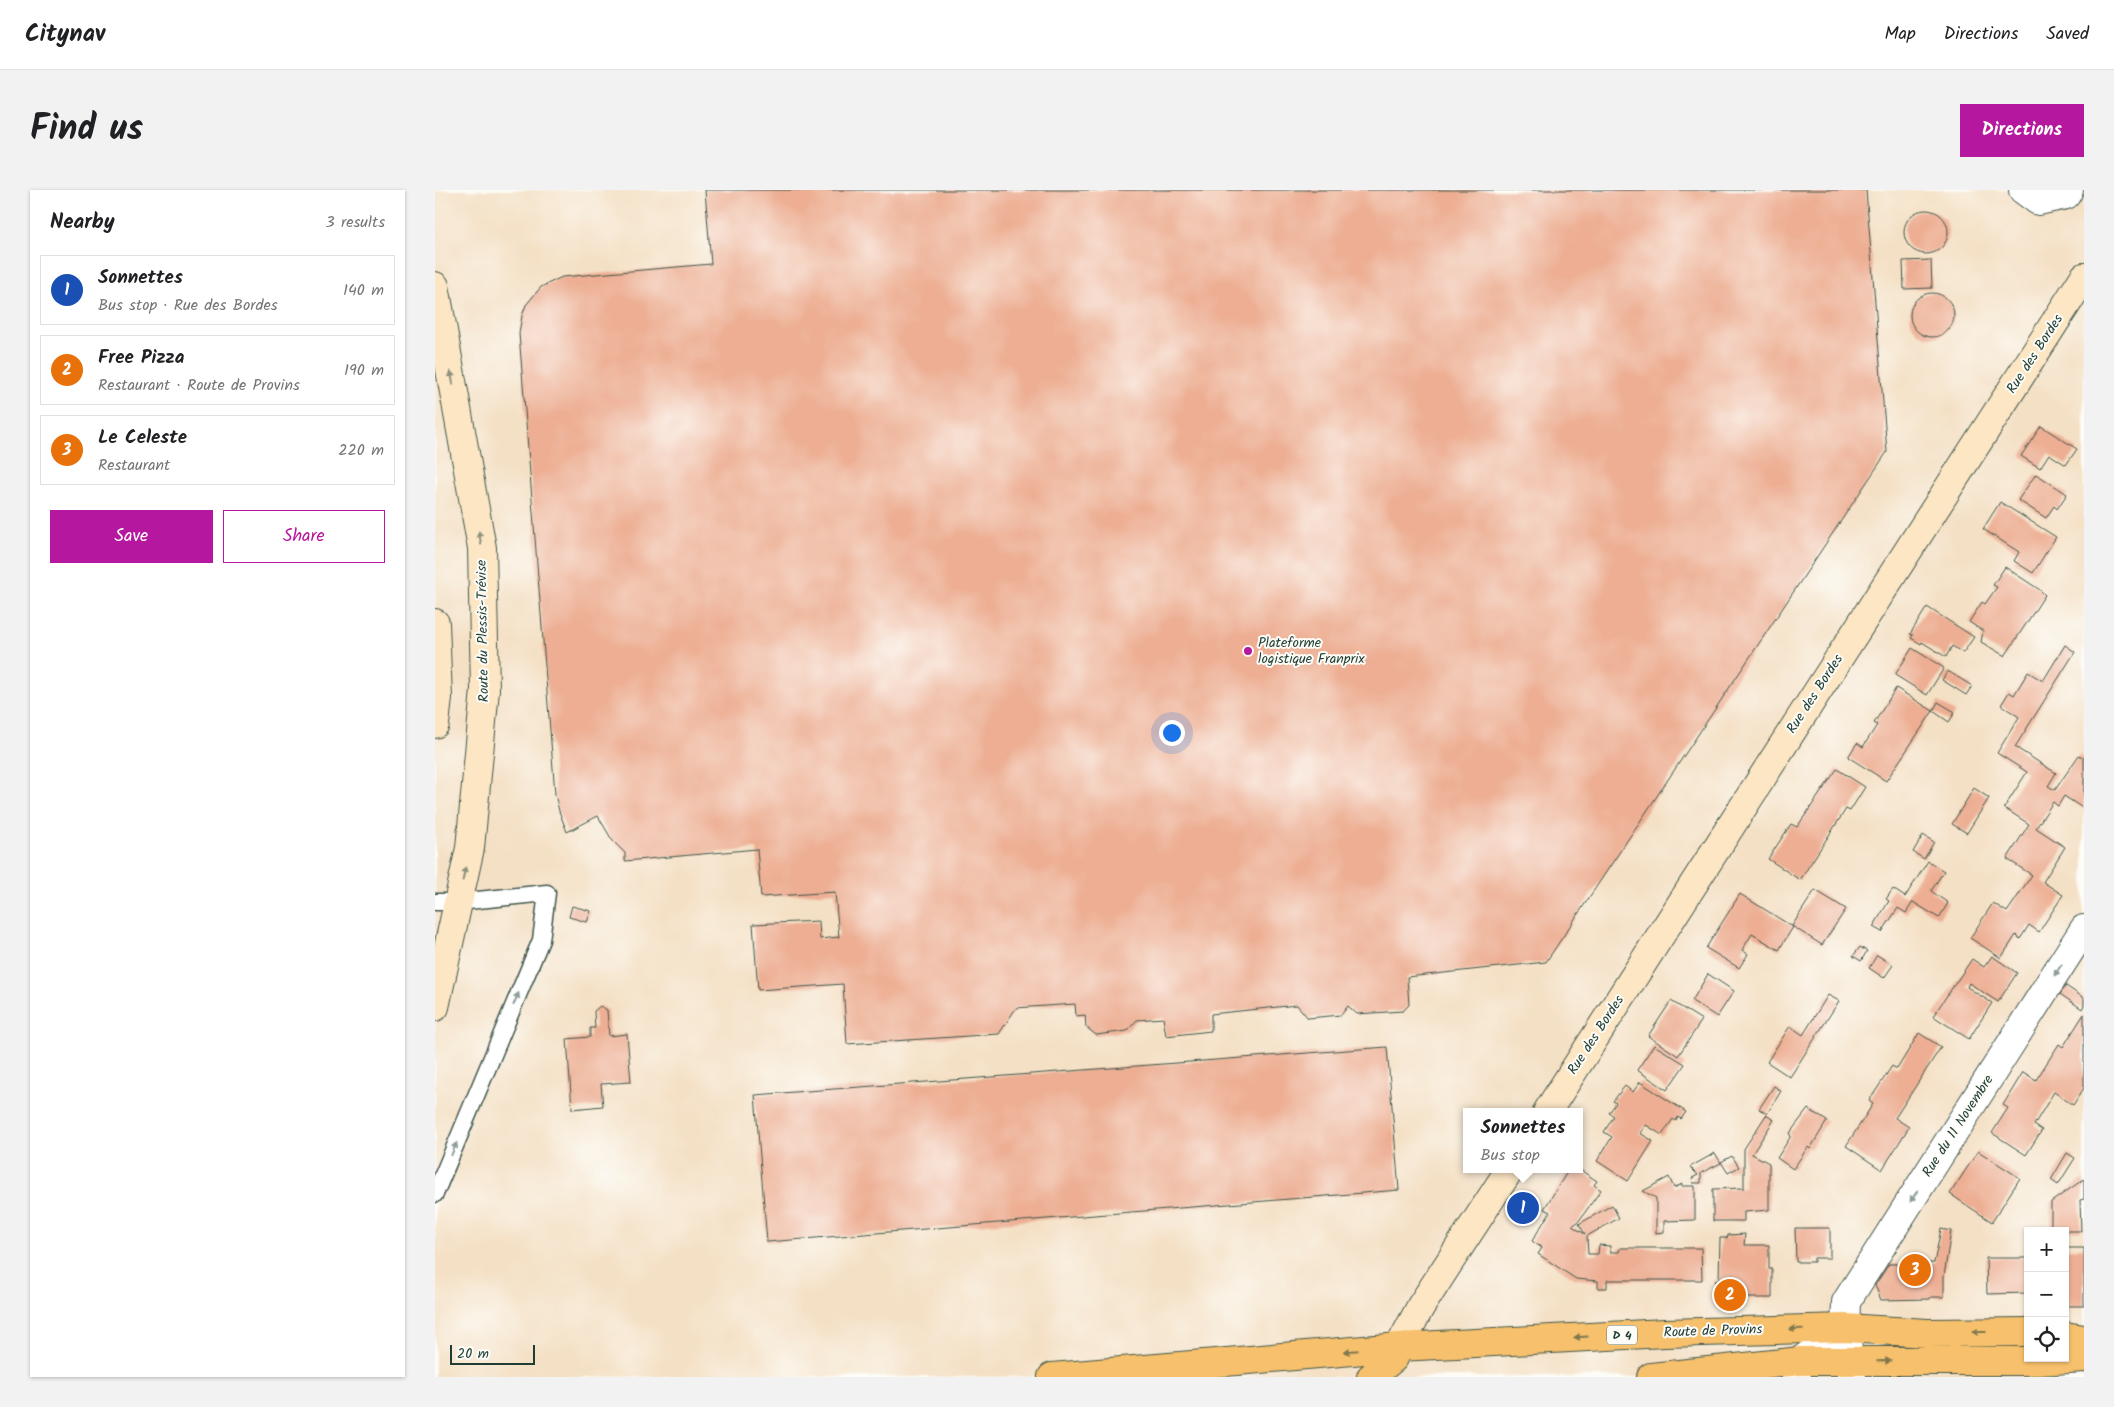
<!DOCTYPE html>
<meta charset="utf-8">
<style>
:root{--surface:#fff;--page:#f2f2f2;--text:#202124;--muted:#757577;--line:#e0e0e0;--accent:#b5179e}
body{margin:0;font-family:Kalam,sans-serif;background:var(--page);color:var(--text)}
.controls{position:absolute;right:15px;bottom:15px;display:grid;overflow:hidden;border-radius:0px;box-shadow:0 1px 4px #0004}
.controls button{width:45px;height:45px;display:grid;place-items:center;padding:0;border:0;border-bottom:1px solid var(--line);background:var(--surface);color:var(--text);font:25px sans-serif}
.scale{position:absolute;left:15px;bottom:12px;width:85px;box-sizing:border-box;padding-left:5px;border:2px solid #1f3d34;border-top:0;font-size:14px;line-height:18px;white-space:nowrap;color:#1f3d34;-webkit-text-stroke:4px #fdfcf7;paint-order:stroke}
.you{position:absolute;left:736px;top:542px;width:18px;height:18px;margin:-12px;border:4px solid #fff;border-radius:50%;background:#1a73e8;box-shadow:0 0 0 8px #1a73e833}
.badge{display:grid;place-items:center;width:32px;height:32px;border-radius:50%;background:var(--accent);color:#fff;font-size:16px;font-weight:700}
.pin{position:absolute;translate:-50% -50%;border:2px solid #fff;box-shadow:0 1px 5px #0006}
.popup{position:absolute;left:1028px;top:918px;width:120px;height:65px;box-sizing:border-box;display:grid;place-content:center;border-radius:0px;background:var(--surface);filter:drop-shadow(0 1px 4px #0005);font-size:16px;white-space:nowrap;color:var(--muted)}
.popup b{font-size:19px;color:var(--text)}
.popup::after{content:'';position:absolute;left:50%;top:100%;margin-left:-10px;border:10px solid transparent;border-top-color:var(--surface)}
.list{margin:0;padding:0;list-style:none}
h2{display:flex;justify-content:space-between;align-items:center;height:65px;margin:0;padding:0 20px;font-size:21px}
h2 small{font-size:16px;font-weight:400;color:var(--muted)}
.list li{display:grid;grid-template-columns:32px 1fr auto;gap:15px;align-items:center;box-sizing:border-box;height:70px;margin:0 10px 10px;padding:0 10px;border:1px solid var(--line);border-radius:0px}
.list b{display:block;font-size:19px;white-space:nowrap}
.list p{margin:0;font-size:16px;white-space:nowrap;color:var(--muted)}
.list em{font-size:16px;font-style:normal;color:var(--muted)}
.actions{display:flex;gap:10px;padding:15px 20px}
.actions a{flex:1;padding:11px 0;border:1px solid var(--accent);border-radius:0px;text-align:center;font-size:18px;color:var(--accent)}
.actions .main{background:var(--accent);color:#fff}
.icon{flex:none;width:28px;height:28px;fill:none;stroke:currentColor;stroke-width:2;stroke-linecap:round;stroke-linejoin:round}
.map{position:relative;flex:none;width:1649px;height:1187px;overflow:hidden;border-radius:0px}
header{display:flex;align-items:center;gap:30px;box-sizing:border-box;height:70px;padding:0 25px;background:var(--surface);border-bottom:1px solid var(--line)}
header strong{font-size:24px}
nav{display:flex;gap:28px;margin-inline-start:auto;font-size:18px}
.intro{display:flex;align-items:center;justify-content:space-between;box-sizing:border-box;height:120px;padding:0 30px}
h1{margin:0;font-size:35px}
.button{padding:12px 22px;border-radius:0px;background:var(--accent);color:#fff;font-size:18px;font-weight:700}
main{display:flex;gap:30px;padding:0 30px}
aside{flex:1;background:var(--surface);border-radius:0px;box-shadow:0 1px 4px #0004}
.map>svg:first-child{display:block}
.building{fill:#edae93}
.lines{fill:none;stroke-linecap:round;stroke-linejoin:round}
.lane-casing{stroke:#3f554a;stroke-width:19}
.street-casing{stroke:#3f554a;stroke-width:30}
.secondary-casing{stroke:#3f554a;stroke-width:30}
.primary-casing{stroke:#3f554a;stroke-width:30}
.lane{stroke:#fff;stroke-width:16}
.street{stroke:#fff;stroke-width:28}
.secondary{stroke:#fce6c4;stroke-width:28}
.primary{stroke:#f7c06c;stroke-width:28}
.oneway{fill:#8e927c}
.oneway2{fill:#8f9e9a}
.oneway3{fill:#80784d}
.poi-dot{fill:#b5179e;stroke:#fdfcf7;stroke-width:2}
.labels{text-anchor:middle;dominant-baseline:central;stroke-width:4;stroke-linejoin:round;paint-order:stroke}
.shield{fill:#fdfcf7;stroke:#62766e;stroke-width:1}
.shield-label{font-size:12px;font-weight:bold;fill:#1f3d34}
.street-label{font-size:14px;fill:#1f3d34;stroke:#fdfcf7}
.poi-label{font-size:14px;fill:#1f3d34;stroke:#fdfcf7;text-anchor:start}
</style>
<header>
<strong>Citynav</strong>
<nav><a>Map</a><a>Directions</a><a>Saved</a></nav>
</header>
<div class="intro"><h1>Find us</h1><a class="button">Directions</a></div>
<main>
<aside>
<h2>Nearby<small>3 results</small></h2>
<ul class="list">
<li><span class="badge" style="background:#1a4fb4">1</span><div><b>Sonnettes</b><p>Bus stop · Rue des Bordes</p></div><em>140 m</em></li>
<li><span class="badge" style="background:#e8710a">2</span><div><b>Free Pizza</b><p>Restaurant · Route de Provins</p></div><em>190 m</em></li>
<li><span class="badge" style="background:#e8710a">3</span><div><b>Le Celeste</b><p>Restaurant</p></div><em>220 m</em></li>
</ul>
<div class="actions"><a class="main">Save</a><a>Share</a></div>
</aside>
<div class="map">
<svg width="1649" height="1187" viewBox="0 0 1649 1187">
<rect width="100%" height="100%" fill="#fdfcf7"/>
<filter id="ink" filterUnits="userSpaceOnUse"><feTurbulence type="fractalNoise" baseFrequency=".02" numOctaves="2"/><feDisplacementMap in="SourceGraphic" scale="10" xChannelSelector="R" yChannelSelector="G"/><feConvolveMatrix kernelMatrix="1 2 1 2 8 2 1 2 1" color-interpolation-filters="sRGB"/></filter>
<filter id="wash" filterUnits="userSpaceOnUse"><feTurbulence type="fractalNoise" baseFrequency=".0096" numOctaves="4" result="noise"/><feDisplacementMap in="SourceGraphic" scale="20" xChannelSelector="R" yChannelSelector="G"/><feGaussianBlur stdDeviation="1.12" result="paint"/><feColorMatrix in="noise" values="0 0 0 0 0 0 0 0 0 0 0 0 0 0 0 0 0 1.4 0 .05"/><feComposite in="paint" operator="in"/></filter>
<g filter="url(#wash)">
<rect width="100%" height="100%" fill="#f4e0c5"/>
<g id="blocks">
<path class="building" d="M 270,0 L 1431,0 L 1452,262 L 1111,772 L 972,787 L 974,815 L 968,821 L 922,824 L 913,816 L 906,825 L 873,828 L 862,815 L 776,824 L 776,841 L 731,846 L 728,828 L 702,830 L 692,841 L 661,845 L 651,837 L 650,825 L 641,826 L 640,814 L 581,818 L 564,844 L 412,854 L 408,794 L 323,800 L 318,734 L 384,731 L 385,749 L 404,747 L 400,702 L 326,707 L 322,659 L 190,671 L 190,663 L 177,650 L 163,626 L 132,642 L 124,621 L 120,604 L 84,143 L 87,126 L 91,115 L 106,97 L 127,87 L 276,74 Z
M1469 42a22 22 0 1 1 44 0a22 22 0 1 1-44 0Z
M 1496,70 L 1497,98 L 1469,99 L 1468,71 Z
M1475 125a22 22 0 1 1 44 0a22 22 0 1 1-44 0Z
M 1606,236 L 1642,259 L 1631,275 L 1614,264 L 1605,278 L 1586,266 Z
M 1601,284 L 1632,304 L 1622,319 L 1619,316 L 1611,328 L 1583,310 Z
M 1565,312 L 1621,347 L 1598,383 L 1579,371 L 1584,362 L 1548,339 Z
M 1570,377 L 1605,400 L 1610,405 L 1570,466 L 1546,452 L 1548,441 L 1534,432 L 1547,412 L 1550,414 L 1562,397 L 1558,395 Z
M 1492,417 L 1539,447 L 1528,463 L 1517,456 L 1511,467 L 1487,452 L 1486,454 L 1476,448 L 1478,445 L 1475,444 Z
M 1630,455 L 1640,462 L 1580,557 L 1621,583 L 1613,596 L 1620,600 L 1644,565 L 1649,568 L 1649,619 L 1629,606 L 1623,616 L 1618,612 L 1601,638 L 1630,657 L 1608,692 L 1628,705 L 1604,742 L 1594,735 L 1585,749 L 1581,745 L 1566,768 L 1535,748 L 1558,713 L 1572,722 L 1597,685 L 1572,669 L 1594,634 L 1569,618 L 1592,582 L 1562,563 L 1584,527 L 1566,515 L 1574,502 L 1579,505 L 1593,482 L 1608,491 Z
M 1477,458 L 1509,478 L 1492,505 L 1460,485 Z
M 1513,481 L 1537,496 L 1531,505 L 1507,490 Z
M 1461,498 L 1498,521 L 1451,591 L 1413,567 L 1422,553 L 1428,557 L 1442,535 L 1439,533 Z
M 1503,512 L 1520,522 L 1514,532 L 1498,521 Z
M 1402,579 L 1430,597 L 1415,621 L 1411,619 L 1365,690 L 1333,669 L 1356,634 L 1362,637 Z
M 1539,598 L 1554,608 L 1532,643 L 1517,634 Z
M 1488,645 L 1499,652 L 1489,669 L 1478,662 Z
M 1493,671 L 1509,681 L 1496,701 L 1513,713 L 1504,728 L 1478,712 L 1471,723 L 1463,718 L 1447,742 L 1438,737 L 1454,711 L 1451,709 L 1458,699 L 1470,707 Z
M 1380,700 L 1411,719 L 1387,755 L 1357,736 Z
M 1305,704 L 1358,737 L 1344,760 L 1317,744 L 1307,760 L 1313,764 L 1304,778 L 1271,758 Z
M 137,716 L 156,721 L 152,732 L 134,727 Z
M 1425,757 L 1432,761 L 1426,771 L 1418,766 Z
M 1442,765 L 1458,775 L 1449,788 L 1434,778 Z
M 1557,766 L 1582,783 L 1563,812 L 1534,793 L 1532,797 L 1557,813 L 1534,849 L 1498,826 L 1537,769 L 1549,777 Z
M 1273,784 L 1299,801 L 1282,827 L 1257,811 Z
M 1631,796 L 1649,808 L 1649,815 L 1647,819 L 1625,804 Z
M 1393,805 L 1404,811 L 1355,887 L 1332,872 L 1355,836 L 1368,845 Z
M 1236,811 L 1267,830 L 1243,866 L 1213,846 Z
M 165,816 L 172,820 L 174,846 L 192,844 L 196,892 L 166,894 L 168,916 L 137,919 L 132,849 L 155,847 L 155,838 L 160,838 L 159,821 Z
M 1649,824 L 1649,898 L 1638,915 L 1619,902 L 1599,935 L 1607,940 L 1591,965 L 1557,943 L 1573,918 L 1568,915 L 1588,882 L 1601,890 L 1624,854 L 1628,857 Z
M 1484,843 L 1506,857 L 1460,928 L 1474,937 L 1447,980 L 1411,956 L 1438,914 L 1434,911 L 1457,876 L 1462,879 Z
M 1219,855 L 1250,874 L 1232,900 L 1202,880 Z
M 952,857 L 964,1000 L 332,1052 L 320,905 Z
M 1205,892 L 1251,922 L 1246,929 L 1243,927 L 1241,931 L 1238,929 L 1227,945 L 1211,935 L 1205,943 L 1218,951 L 1193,991 L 1162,971 L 1177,947 L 1169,942 L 1179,926 L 1174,923 L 1181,913 L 1178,911 L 1190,896 L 1198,902 Z
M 1339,896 L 1346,901 L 1332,924 L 1324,919 Z
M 1373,919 L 1392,931 L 1375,959 L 1373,957 L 1358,979 L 1342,968 L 1356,946 L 1354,944 Z
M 1331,925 L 1339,930 L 1317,964 L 1334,973 L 1334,1020 L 1309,1022 L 1309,1031 L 1278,1031 L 1278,999 L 1309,998 L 1309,959 Z
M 1543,961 L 1585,988 L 1557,1032 L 1515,1004 Z
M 1280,963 L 1286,973 L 1266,983 L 1266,993 L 1258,993 L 1257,988 L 1263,985 L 1255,977 Z
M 1632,963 L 1640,968 L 1623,995 L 1616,990 Z
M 1297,966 L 1304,977 L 1293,983 L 1286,972 Z
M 1134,979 L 1144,979 L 1162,991 L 1159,995 L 1166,1000 L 1143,1032 L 1137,1036 L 1150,1044 L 1144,1034 L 1177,1015 L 1184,1028 L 1152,1046 L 1153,1064 L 1163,1064 L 1164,1055 L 1175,1056 L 1175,1062 L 1184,1062 L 1185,1058 L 1266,1058 L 1267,1090 L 1172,1090 L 1172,1098 L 1163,1098 L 1163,1091 L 1141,1089 L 1103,1064 L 1107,1058 L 1097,1051 L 1115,1022 L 1109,1019 Z
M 1234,987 L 1239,998 L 1247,994 L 1246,996 L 1260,996 L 1260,1030 L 1229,1031 L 1229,1042 L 1221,1043 L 1221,1008 L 1208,1001 Z
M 1649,989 L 1649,1009 L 1645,1010 L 1646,1041 L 1616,1041 L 1616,1012 Z
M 1360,1038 L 1395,1038 L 1395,1068 L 1379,1068 L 1379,1072 L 1361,1072 Z
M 1506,1039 L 1516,1041 L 1509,1086 L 1509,1107 L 1496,1107 L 1495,1109 L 1446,1110 L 1440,1095 L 1454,1074 L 1499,1073 Z
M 1310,1044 L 1309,1055 L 1334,1055 L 1334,1079 L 1337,1079 L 1337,1108 L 1280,1108 L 1280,1091 L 1284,1091 L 1285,1048 L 1292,1048 L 1293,1045 Z
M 1630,1058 L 1649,1058 L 1649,1116 L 1630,1116 Z
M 1551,1068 L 1593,1068 L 1593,1103 L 1552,1104 Z"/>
</g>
</g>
<g filter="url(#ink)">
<use href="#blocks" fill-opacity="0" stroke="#3f554a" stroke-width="1"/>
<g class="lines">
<defs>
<path id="lane" d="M 0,712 L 23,712 L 112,703 L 106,750 L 0,1004"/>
<path id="street" d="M 1588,0 L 1603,11 L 1631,5 L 1634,0
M 1361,1187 L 1365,1171 L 1410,1138
M 1417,1187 L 1410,1138 L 1411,1112 L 1649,739"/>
<path id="secondary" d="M 0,96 L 47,358 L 50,500 L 35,658 L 0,817
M 0,433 L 3,508 L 0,534
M 1112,922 L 1649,87
M 964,1157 L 986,1116 L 1075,979"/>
<path id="primary" d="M 1630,1146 L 1649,1149
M 617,1187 L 964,1157 L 1230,1143 L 1410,1138 L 1492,1143 L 1593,1142
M 936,1187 L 959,1168 L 964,1157
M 1216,1187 L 1365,1171 L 1604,1171 L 1649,1168"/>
</defs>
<use href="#lane" class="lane-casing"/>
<use href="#street" class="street-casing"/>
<use href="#secondary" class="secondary-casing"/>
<use href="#primary" class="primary-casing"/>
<use href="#lane" class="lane"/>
<use href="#street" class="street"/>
<use href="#secondary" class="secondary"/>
<use href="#primary" class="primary"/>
</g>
<defs><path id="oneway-solid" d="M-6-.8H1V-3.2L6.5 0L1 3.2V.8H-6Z" transform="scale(1.25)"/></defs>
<g class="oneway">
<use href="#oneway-solid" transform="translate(17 188) rotate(-100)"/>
<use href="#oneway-solid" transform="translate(45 348) rotate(-100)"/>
<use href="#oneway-solid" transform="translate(29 684) rotate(-78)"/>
</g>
<g class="oneway2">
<use href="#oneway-solid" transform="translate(1623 780) rotate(123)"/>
<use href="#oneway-solid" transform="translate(81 809) rotate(-67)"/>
<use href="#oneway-solid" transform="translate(19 959) rotate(-67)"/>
<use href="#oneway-solid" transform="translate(1479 1006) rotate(123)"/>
</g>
<g class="oneway3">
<use href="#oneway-solid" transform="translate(1361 1139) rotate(179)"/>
<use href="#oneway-solid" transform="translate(1544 1142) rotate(180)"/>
<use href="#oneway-solid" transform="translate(1146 1147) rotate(177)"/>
<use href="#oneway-solid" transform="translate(916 1161) rotate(175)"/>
<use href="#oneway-solid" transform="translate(1449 1171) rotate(-1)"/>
</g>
</g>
<circle class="poi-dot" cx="813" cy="461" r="5"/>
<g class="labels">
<rect class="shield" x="1172" y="1135.5" width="30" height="19" rx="4"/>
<g class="shield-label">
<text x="1187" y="1145">D 4</text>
</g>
<g class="street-label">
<text transform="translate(1600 164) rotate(-57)">Rue des Bordes</text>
<text transform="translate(48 441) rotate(-91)">Route du Plessis-Trévise</text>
<text transform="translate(1380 504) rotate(-57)">Rue des Bordes</text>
<text transform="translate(1161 845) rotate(-57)">Rue des Bordes</text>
<text transform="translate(1523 936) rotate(-57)">Rue du 11 Novembre</text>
<text transform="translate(1278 1141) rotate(-2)">Route de Provins</text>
</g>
<g class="poi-label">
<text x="823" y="453">Plateforme<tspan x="823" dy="16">logistique Franprix</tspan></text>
</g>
</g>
</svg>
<div class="controls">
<button>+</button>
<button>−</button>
<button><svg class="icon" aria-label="locate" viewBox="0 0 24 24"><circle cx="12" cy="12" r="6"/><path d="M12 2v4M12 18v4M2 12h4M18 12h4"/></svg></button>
</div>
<div class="scale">20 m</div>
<div class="you"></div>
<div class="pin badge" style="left:1088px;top:1018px;background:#1a4fb4">1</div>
<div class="popup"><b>Sonnettes</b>Bus stop</div>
<div class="pin badge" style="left:1295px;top:1105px;background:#e8710a">2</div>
<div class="pin badge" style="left:1480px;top:1080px;background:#e8710a">3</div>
</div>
</main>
